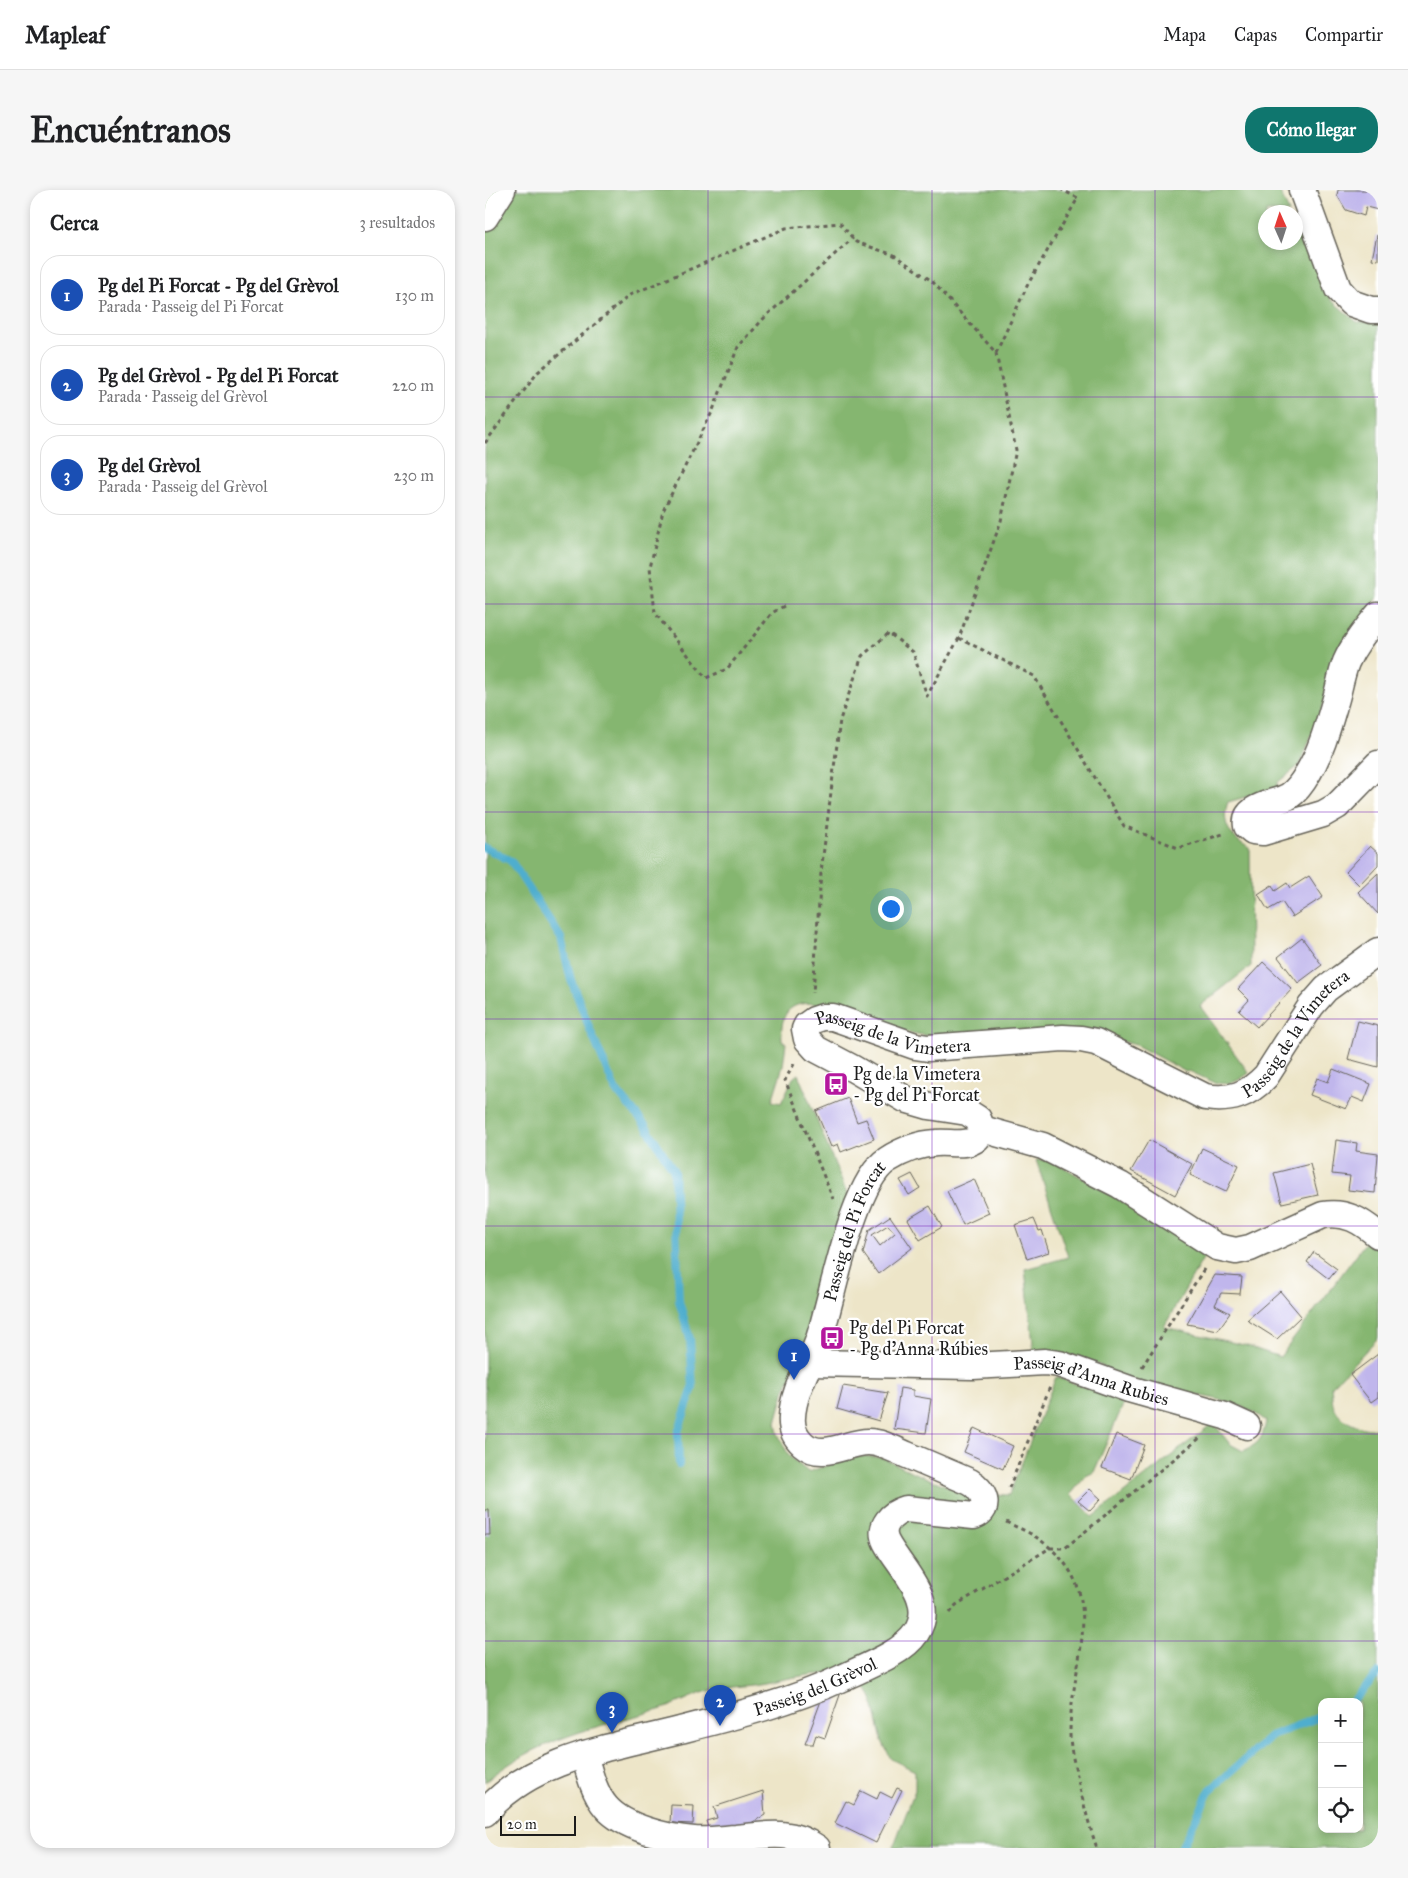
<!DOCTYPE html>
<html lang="es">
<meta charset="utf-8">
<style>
:root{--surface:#fff;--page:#f6f6f6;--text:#202124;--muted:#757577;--line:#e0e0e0;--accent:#0f766e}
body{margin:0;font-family:"IM FELL Great Primer",serif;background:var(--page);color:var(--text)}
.controls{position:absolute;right:15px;bottom:15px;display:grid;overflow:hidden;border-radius:10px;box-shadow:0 2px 8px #0003}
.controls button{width:45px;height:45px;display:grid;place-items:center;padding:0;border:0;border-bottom:1px solid var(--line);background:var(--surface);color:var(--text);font:25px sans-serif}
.compass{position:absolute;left:773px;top:15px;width:45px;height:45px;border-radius:50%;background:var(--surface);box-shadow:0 2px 8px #0003;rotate:357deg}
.scale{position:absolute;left:15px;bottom:12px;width:76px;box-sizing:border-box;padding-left:5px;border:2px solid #1c1c1c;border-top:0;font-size:14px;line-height:18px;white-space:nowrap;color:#1c1c1c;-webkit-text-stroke:4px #fff;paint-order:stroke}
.you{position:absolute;left:405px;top:718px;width:18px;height:18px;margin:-12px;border:4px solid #fff;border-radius:50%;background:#1a73e8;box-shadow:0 0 0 8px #1a73e833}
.badge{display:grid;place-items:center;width:32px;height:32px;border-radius:50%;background:var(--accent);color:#fff;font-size:16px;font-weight:700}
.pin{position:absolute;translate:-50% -41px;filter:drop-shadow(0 1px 2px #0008)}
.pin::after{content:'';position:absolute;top:26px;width:18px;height:15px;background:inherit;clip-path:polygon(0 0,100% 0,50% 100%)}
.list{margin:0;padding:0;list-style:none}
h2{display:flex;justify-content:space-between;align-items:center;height:65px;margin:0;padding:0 20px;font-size:21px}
h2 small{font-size:16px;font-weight:400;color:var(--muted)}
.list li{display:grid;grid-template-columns:32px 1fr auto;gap:15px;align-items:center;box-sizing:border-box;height:80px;margin:0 10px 10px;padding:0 10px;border:1px solid var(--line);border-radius:20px}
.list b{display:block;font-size:19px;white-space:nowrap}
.list p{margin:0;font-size:16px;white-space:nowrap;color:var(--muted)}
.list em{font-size:16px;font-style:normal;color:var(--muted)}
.icon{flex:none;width:28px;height:28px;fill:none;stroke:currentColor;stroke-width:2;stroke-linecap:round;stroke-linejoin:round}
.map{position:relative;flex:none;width:893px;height:1658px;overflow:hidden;border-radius:20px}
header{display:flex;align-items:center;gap:30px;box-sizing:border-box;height:70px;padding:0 25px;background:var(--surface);border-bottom:1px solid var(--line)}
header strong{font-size:24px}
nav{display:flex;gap:28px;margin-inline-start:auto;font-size:18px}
.intro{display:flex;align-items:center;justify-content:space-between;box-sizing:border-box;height:120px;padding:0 30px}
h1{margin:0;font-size:35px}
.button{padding:12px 22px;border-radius:20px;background:var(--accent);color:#fff;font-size:18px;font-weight:700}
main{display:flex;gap:30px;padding:0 30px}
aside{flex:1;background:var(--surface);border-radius:20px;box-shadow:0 2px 8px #0003}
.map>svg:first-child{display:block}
.forest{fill:#85b66f;stroke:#506946;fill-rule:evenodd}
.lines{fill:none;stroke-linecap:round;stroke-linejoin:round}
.stream{stroke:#50aece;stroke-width:8}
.building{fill:#c0b6ec;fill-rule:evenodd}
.minor-casing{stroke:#656258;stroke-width:29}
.path{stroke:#656258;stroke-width:3;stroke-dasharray:4 4;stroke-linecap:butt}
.minor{stroke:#fff;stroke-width:26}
.grid{fill:none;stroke:#7b2cbf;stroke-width:1;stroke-opacity:0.55}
.labels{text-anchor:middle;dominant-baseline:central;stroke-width:4.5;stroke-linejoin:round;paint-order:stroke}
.street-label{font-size:18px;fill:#1c1c1c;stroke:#fff}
.poi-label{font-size:18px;fill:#1c1c1c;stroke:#fff;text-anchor:start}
</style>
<header>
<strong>Mapleaf</strong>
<nav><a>Mapa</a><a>Capas</a><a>Compartir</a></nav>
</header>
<div class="intro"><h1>Encuéntranos</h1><a class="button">Cómo llegar</a></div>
<main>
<aside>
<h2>Cerca<small>3 resultados</small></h2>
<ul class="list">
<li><span class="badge" style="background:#1a4fb4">1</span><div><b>Pg del Pi Forcat - Pg del Grèvol</b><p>Parada · Passeig del Pi Forcat</p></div><em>130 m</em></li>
<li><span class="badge" style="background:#1a4fb4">2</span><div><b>Pg del Grèvol - Pg del Pi Forcat</b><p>Parada · Passeig del Grèvol</p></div><em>220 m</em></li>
<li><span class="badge" style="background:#1a4fb4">3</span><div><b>Pg del Grèvol</b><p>Parada · Passeig del Grèvol</p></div><em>230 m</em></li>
</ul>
</aside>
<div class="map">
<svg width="893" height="1658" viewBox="0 0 893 1658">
<rect width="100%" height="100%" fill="#fff"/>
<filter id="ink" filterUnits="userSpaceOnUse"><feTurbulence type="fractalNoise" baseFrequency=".02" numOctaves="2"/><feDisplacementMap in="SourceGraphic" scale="10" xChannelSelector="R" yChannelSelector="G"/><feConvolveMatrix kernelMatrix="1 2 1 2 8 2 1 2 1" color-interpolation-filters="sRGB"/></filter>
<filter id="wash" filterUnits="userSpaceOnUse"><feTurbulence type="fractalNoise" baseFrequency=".0096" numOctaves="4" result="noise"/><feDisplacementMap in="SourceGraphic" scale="20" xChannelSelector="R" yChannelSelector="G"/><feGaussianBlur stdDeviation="1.12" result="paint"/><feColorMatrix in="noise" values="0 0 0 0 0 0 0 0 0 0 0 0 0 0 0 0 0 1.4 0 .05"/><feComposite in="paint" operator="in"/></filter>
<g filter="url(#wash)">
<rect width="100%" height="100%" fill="#ede5c8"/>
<path class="forest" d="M 0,0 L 794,0 L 804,22 L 781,22 L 781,52 L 811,52 L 811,36 L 846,110 L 872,132 L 893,132 L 893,406 L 864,448 L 815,575 L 793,592 L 792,598 L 743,612 C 735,633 746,649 765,658 L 766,776 L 715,816 L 764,883 C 740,902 729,892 704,881 L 701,882 L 651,855 L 614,845 L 446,846 C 438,845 430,844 423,842 C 397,835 339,809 316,814 C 297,818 296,835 297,850 L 301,853 L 298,876 L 287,911 L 296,913 L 308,888 L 313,884 L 362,1004 L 363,1015 L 321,1158 L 300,1199 L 291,1232 L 293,1244 L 304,1266 L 323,1282 L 364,1268 L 380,1266 L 398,1268 L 430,1283 L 482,1304 L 524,1305 L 571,1187 L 631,1208 L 638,1215 L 609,1282 L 601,1286 L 586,1304 L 608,1327 L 728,1233 L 745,1254 L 758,1261 C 774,1254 778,1248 781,1231 C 747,1203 695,1207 654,1193 C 634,1186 615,1173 594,1167 C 579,1163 564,1162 549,1163 L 540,1079 L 583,1067 L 551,970 L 563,970 L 575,975 L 700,1048 L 720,1065 L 679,1137 L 759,1155 L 795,1167 L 883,1049 L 893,1060 L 893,1148 L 846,1197 C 847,1203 847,1212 849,1217 C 857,1233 876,1240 893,1239 L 893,1658 L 408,1658 L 430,1600 L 430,1581 L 406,1569 L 397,1551 L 387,1508 L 377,1491 C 371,1489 363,1485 356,1484 C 330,1482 305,1488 280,1493 C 259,1497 238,1496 217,1503 C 202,1508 189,1516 174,1520 C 114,1536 49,1550 0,1592 ZM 837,1512 L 874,1512 L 874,1639 L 837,1639 Z"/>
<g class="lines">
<path class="stream" d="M 0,658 L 26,671 L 76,748 L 86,790 L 106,842 L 130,899 L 161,936 L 189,981 L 194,1111 L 205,1149 L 208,1198 L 193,1242 L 194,1274
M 867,1512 L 893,1483
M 696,1658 L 725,1600 L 788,1545 L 837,1526"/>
</g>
<g id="blocks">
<path class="building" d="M 853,0 L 893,0 L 893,20 L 881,17 L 879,26 L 861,20 L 852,5 Z
M 892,45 L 893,45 L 893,70 L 887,69 Z
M 885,656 L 893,663 L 893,675 L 874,695 L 861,682 Z
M 893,683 L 893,724 L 873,702 Z
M 824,686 L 838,707 L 807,727 L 797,712 L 783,720 L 773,704 L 787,695 L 790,701 L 802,693 L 805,698 Z
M 817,748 L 837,775 L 813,793 L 793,767 Z
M 778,772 L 807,799 L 772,837 L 754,821 L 764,810 L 753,799 Z
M 873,831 L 893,836 L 893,877 L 863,869 Z
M 848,879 L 886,894 L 879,912 L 867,907 L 861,919 L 825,905 L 832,888 L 843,892 Z
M 363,908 L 372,932 L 381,929 L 389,949 L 356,962 L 353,954 L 346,957 L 331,921 Z
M 664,950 L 707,974 L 690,1005 L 646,981 Z
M 851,950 L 872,953 L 871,961 L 893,964 L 890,1003 L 863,1000 L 865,986 L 847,984 Z
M 717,958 L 754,975 L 741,1002 L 705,985 Z
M 825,974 L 833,1005 L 797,1013 L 789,983 Z
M 427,984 L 435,998 L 424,1005 L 415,990 Z
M 489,989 L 504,1023 L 478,1035 L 462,1001 Z
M 445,1016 L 457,1037 L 435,1050 L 423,1029 Z
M 405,1026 L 427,1058 L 393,1084 L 378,1063 L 384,1040 ZM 403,1035 L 410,1043 L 395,1056 L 387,1045 Z
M 549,1029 L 554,1041 L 557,1040 L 564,1062 L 542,1069 L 530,1035 Z
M 829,1062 L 852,1079 L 844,1089 L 822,1072 Z
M 730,1085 L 757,1087 L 755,1104 L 736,1103 L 730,1115 L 745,1123 L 733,1140 L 702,1134 Z
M 795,1101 L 816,1126 L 792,1149 L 762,1130 Z
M 893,1164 L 893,1207 L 886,1212 L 865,1185 Z
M 358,1196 L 403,1203 L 394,1231 L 352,1219 Z
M 415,1198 L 428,1200 L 428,1206 L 446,1209 L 441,1243 L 409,1239 Z
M 489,1238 L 528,1256 L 518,1279 L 479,1262 Z
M 631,1244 L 659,1255 L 646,1289 L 617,1278 Z
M 605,1299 L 616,1309 L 605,1321 L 593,1311 Z
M 0,1320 L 4,1320 L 5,1345 L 0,1345 Z
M 356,1502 L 340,1548 L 331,1545 L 328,1554 L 320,1554 L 336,1511 Z
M 412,1598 L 417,1600 L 391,1653 L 350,1633 L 361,1611 L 369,1615 L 376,1601 L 392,1609 L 395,1602 L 407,1608 Z
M 278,1601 L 280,1625 L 259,1637 L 226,1647 L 221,1631 L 232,1628 L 229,1617 Z
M 186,1615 L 209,1616 L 208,1634 L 185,1633 Z"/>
</g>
</g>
<g filter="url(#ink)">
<use href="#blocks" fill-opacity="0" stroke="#656258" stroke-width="1"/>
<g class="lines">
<defs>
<g id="minor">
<path d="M 817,0 L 853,99 L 866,113 L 886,120 L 893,120"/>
<path d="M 0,27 L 17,0"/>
<path d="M 893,425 C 881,440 869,454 861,472 C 856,485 854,499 850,512 C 843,536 836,562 823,583 C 818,592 813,600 804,606 C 791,614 758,615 762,636 L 768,641 L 778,642 L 838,624 L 852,616 L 893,574"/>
<path id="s1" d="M 497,939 L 493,929 L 482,922 L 444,916 L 420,909 L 367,878 L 331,859 L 322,849 L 320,839 L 322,835 L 329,830 L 338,827 L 348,827 L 430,856 L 443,858 L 578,848 L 596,849 L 611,852 L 720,907 C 746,911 763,905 781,886 L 826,816 L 841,799 L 893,761"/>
<path d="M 497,939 L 558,956 L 635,995 L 732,1057 L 751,1061 L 765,1058 L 838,1025 C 861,1021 876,1031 893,1045"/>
<path id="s2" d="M 325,1173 L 488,1176 L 560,1172 L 574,1174 L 644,1199 L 740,1226 L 762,1236"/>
<path d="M 99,1564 C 104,1582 109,1603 121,1617 C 139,1638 183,1648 209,1650 C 223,1651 237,1649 251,1648 C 282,1645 305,1639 332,1658"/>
<path id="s3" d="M 0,1623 C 46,1568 129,1557 195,1540 C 250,1526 306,1512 357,1488 C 379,1477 417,1464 431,1443 C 453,1410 415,1379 401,1352 C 393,1336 407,1323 421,1319 L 489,1326 C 508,1319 498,1299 485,1292 C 464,1283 443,1274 422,1265 C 410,1260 397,1252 383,1252 C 362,1252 337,1271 318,1254 C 310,1247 306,1238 307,1227 C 308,1201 326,1173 334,1149 C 348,1107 367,993 402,970 C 416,961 434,954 451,953 C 462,952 475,955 485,952 C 492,950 495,945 497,939"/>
</g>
</defs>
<use href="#minor" class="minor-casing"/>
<path class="path" d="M 511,163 L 543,94 L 593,8 L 577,0
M 0,253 L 53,182 L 145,105 L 301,38 L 355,33 L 371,52 L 409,65 L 447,91 L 511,163 L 531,260 L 516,331 L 474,448 L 442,506 L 428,462 L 404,443 L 377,466 L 355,530 L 336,682 L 328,803
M 299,416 L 287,423 L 242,479 L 221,488 L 170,423 L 165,377 L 178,321 L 228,220 L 253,157 L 281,126 L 368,48
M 474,448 L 549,486 L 639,636 L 693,658 L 738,644
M 309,874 L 300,890 L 348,1009
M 657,1177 L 719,1079
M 524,1298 L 565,1197
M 521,1332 C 531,1337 542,1341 551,1347 C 630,1401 585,1468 585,1543 C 585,1556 588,1569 591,1581 C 597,1607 603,1633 612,1658
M 465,1423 L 471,1415 L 565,1358 L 580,1358 L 716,1247"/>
<use href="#minor" class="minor"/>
</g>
</g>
<path class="grid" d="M 223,0 L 223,1658M 447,0 L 447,1658M 670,0 L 670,1658M 0,207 L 893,207M 0,414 L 893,414M 0,622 L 893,622M 0,829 L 893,829M 0,1036 L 893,1036M 0,1244 L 893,1244M 0,1451 L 893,1451"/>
<defs>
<symbol id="bus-square" viewBox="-11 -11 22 22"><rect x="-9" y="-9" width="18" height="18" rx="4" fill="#b5179e" stroke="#fff"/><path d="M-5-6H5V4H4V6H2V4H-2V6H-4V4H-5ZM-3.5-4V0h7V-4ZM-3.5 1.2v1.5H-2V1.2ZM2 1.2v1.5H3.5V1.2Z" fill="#fff"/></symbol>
</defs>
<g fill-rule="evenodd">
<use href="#bus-square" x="337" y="880" width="28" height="28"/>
<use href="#bus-square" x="333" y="1134" width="28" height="28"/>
</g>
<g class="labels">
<g class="street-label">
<text stroke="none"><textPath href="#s1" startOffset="756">Passeig de la Vimetera</textPath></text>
<text stroke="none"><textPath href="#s1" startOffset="308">Passeig de la Vimetera</textPath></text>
<text stroke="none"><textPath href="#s3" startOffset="1138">Passeig del Pi Forcat</textPath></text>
<text stroke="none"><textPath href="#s2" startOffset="284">Passeig d'Anna Rubies</textPath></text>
<text stroke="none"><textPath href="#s3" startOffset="358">Passeig del Grèvol</textPath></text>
</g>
<g class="poi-label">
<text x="368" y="884">Pg de la Vimetera<tspan x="368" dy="21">- Pg del Pi Forcat</tspan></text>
<text x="364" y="1138">Pg del Pi Forcat<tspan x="364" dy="21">- Pg d'Anna Rúbies</tspan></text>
</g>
</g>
</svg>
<div class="controls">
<button>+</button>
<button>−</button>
<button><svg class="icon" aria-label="locate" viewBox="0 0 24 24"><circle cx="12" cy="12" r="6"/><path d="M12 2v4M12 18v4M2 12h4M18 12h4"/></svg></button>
</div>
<svg class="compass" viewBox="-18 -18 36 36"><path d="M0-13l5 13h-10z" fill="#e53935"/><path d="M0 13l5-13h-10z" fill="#757577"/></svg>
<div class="scale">20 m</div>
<div class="you"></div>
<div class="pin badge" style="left:309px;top:1190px;background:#1a4fb4">1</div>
<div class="pin badge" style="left:235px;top:1536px;background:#1a4fb4">2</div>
<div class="pin badge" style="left:127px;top:1543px;background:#1a4fb4">3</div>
</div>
</main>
